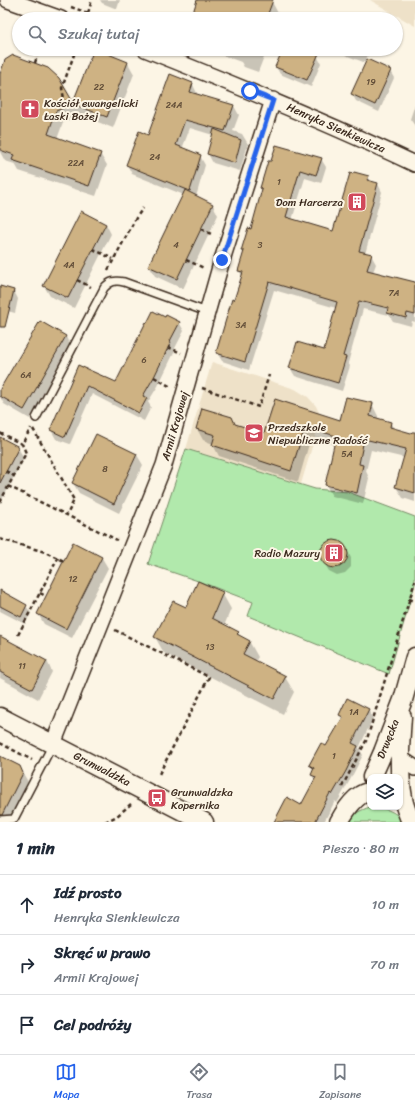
<!DOCTYPE html>
<html lang="pl">
<meta charset="utf-8">
<style>
:root{--surface:#fff;--page:#f6f6f7;--text:#1f2937;--muted:#747a83;--line:#e0e1e3;--accent:#2563eb}
body{margin:0;font-family:Sriracha,sans-serif;background:var(--page);color:var(--text)}
.controls{position:absolute;right:12px;bottom:12px;display:grid;overflow:hidden;border-radius:8px;box-shadow:0 1px 3px #0004}
.controls button{width:36px;height:36px;display:grid;place-items:center;padding:0;border:0;border-bottom:1px solid var(--line);background:var(--surface);color:var(--text);font:20px sans-serif}
.stop{position:absolute;width:12px;height:12px;margin:-9px;border:3px solid #2563eb;border-radius:50%;background:#fff}
.stop.end{background:#2563eb;border-color:#fff;box-shadow:0 1px 4px #0008}
.list{margin:0;padding:0;list-style:none}
h2{display:flex;justify-content:space-between;align-items:center;height:52px;margin:0;padding:0 16px;font-size:17px}
h2 small{font-size:13px;font-weight:400;color:var(--muted)}
.list li{display:grid;grid-template-columns:26px 1fr auto;gap:12px;align-items:center;box-sizing:border-box;height:60px;padding:0 16px;border-top:1px solid var(--line)}
.list b{display:block;font-size:15px;white-space:nowrap}
.list p{margin:0;font-size:13px;white-space:nowrap;color:var(--muted)}
.list em{font-size:13px;font-style:normal;color:var(--muted)}
.icon{flex:none;width:22px;height:22px;fill:none;stroke:currentColor;stroke-width:2;stroke-linecap:round;stroke-linejoin:round}
.map{position:relative;flex:none;width:415px;height:822px;overflow:hidden}
.search{position:absolute;background:var(--surface);box-shadow:0 1px 3px #0004;left:12px;right:12px;top:12px;height:44px;display:flex;align-items:center;gap:10px;box-sizing:border-box;padding:0 14px;border-radius:22px;color:var(--muted);font-size:15px}
.sheet{height:232px;background:var(--surface)}
nav{display:flex;justify-content:space-around;align-items:center;box-sizing:border-box;height:56px;border-top:1px solid var(--line);background:var(--surface);font-size:11px;color:var(--muted)}
nav a{display:grid;justify-items:center;gap:2px}
nav .on{color:var(--accent)}
.map>svg:first-child{display:block}
.built{fill:#eee1c8}
.green{fill:#b1e9ac;stroke:#768a65}
.shadow{fill:#0003}
.building{fill:#ceb283;stroke:#3b2a1e}
.lines{fill:none;stroke-linecap:round;stroke-linejoin:round}
.service-casing{stroke:#3b2a1e;stroke-width:10}
.minor-casing{stroke:#3b2a1e;stroke-width:18}
.tertiary-casing{stroke:#3b2a1e;stroke-width:21}
.path{stroke:#3b2a1e;stroke-width:2.5;stroke-dasharray:4 3;stroke-linecap:butt}
.service{stroke:#fcf5e5;stroke-width:7}
.minor{stroke:#fcf5e5;stroke-width:15}
.tertiary{stroke:#fcf5e5;stroke-width:18}
.route{stroke:#2563eb;stroke-width:5}
.labels{text-anchor:middle;dominant-baseline:central;stroke-width:4;stroke-linejoin:round;paint-order:stroke}
.number-label{font-size:9px;fill:#604c37}
.poi-label{font-size:11px;fill:#3b2a1e;stroke:#fcf5e5;text-anchor:start}
.street-label{font-size:11px;fill:#3b2a1e;stroke:#fcf5e5}
</style>
<div class="map">
<svg width="415" height="822" viewBox="0 0 415 822">
<rect width="100%" height="100%" fill="#fcf5e5"/>
<filter id="ink" filterUnits="userSpaceOnUse"><feTurbulence type="fractalNoise" baseFrequency=".025" numOctaves="2"/><feDisplacementMap in="SourceGraphic" scale="8" xChannelSelector="R" yChannelSelector="G"/><feConvolveMatrix kernelMatrix="1 2 1 2 8 2 1 2 1" color-interpolation-filters="sRGB"/></filter>
<g filter="url(#ink)">
<path class="built" d="M 370,0 L 415,0 L 415,26 Z
M 212,362 L 295,389 L 308,397 L 316,406 L 321,417 L 301,484 L 186,449 Z"/>
<path class="green" d="M 186,449 L 315,489 L 348,492 L 415,517 L 415,584 L 389,674 L 248,616 L 253,602 L 198,581 L 148,564 Z
M 370,807 C 383,807 396,811 404,822 L 347,822 C 352,814 361,810 370,807 Z"/>
<path class="shadow" d="M 100,0 L 120,0 L 117,9 L 102,3 Z
M 199,0 L 267,0 L 272,2 L 279,15 L 278,19 L 192,19 Z
M 195,49 L 267,49 L 258,72 L 244,67 L 241,62 L 208,50 L 207,53 Z
M 284,49 L 302,49 L 317,56 L 321,63 L 311,87 L 280,74 L 276,67 Z
M 342,49 L 370,49 L 366,60 L 390,71 L 394,78 L 379,112 L 356,101 L 352,94 L 366,63 L 345,55 Z
M 95,50 L 128,63 L 134,74 L 113,128 L 80,115 L 63,123 L 57,139 L 100,154 L 107,165 L 96,196 L 19,171 L 15,164 L 5,161 L 0,152 L 0,77 L 58,79 L 73,104 Z
M 192,83 L 197,93 L 197,95 L 234,106 L 239,115 L 233,131 L 242,134 L 248,144 L 240,171 L 213,163 L 208,154 L 213,135 L 190,128 L 182,149 L 200,156 L 205,165 L 196,197 L 213,205 L 218,215 L 183,289 L 155,276 L 149,266 L 184,195 L 132,174 L 127,165 L 149,136 Z
M 415,104 L 415,126 L 410,119 Z
M 321,159 L 326,167 L 321,183 L 305,178 L 292,220 L 334,232 L 368,177 L 371,182 L 378,184 L 382,192 L 365,254 L 371,255 L 376,264 L 373,272 L 415,283 L 415,322 L 412,321 L 411,326 L 393,321 L 389,315 L 363,309 L 348,363 L 350,366 L 342,391 L 295,376 L 290,368 L 324,351 L 336,308 L 274,290 L 249,370 L 222,361 L 217,353 L 243,277 L 239,271 L 244,254 L 242,250 L 251,230 L 263,191 L 261,188 Z
M 106,224 L 111,234 L 74,308 L 50,296 L 44,286 Z
M 0,287 L 14,291 L 18,299 L 15,313 L 0,309 Z
M 166,318 L 179,322 L 184,331 L 174,350 L 175,351 L 171,359 L 158,386 L 148,402 L 151,407 L 144,421 L 92,394 L 70,444 L 56,439 L 51,430 L 79,366 L 117,383 Z
M 40,322 L 66,337 L 71,347 L 30,419 L 4,404 L 0,397 L 0,391 Z
M 276,400 L 341,421 L 372,404 L 378,416 L 378,419 L 390,422 L 394,429 L 415,436 L 415,502 L 403,498 L 396,487 L 405,458 L 371,450 L 366,471 L 369,478 L 363,504 L 332,496 L 326,485 L 335,445 L 311,437 L 298,482 L 219,456 L 213,445 L 213,444 L 203,440 L 197,429 L 235,425 L 265,434 Z
M 96,436 L 137,455 L 143,465 L 119,513 L 79,493 L 73,483 Z
M 0,438 L 18,448 L 24,458 L 0,503 Z
M 329,542 L 337,542 L 345,546 L 351,558 L 351,567 L 345,573 L 337,575 L 329,571 L 322,560 L 321,552 L 325,544 Z
M 74,543 L 102,558 L 108,568 L 72,638 L 44,624 L 38,614 Z
M 0,592 L 26,606 L 31,613 L 25,624 L 0,611 Z
M 222,593 L 231,609 L 224,626 L 238,633 L 240,637 L 249,641 L 258,657 L 255,662 L 285,677 L 294,692 L 283,714 L 164,653 L 155,637 L 187,609 Z
M 0,637 L 47,661 L 52,672 L 38,699 L 0,678 Z
M 368,710 L 373,718 L 359,748 L 363,755 L 350,780 L 337,803 L 335,801 L 324,822 L 275,822 L 302,806 L 315,780 L 312,775 L 314,771 L 310,765 L 327,748 L 342,719 L 340,715 Z
M 0,757 L 19,767 L 27,780 L 29,786 L 13,820 L 0,814 Z"/>
<path class="building" d="M 197,0 L 273,0 L 266,19 L 191,19 Z
M 94,49 L 96,49 L 128,62 L 107,117 L 73,104 L 56,111 L 48,134 L 101,153 L 89,186 L 12,160 L 14,155 L 0,150 L 0,74 L 5,60 L 13,55 L 48,68 L 59,78 L 73,102 Z
M 283,49 L 321,49 L 307,80 L 275,67 Z
M 367,59 L 391,70 L 375,105 L 351,94 Z
M 170,74 L 193,83 L 190,92 L 234,105 L 225,131 L 185,120 L 176,145 L 201,155 L 190,191 L 126,165 L 139,131 L 148,135 Z
M 214,129 L 241,140 L 235,163 L 207,154 Z
M 276,145 L 322,158 L 316,175 L 300,170 L 286,217 L 333,231 L 350,173 L 353,174 L 354,172 L 369,176 L 367,180 L 378,183 L 359,251 L 372,254 L 367,270 L 415,282 L 415,315 L 407,313 L 406,318 L 387,313 L 388,308 L 359,301 L 343,356 L 346,357 L 338,383 L 289,368 L 297,342 L 324,350 L 337,302 L 269,282 L 245,362 L 216,353 L 232,299 L 234,300 L 243,272 L 238,271 L 244,251 L 241,251 L 248,228 L 251,229 L 262,189 L 260,188 L 268,161 L 271,161 Z
M 185,190 L 213,204 L 177,279 L 148,266 Z
M 81,211 L 106,224 L 68,298 L 43,286 Z
M 0,286 L 14,290 L 5,327 L 0,327 Z
M 153,311 L 165,317 L 166,315 L 180,322 L 170,341 L 171,342 L 167,350 L 154,377 L 143,396 L 147,398 L 139,413 L 87,386 L 65,437 L 50,430 L 78,365 L 116,382 L 146,322 L 147,323 Z
M 40,321 L 66,336 L 24,410 L 0,396 L 0,389 Z
M 346,397 L 373,403 L 370,416 L 391,422 L 390,427 L 411,433 L 412,432 L 415,432 L 415,493 L 395,487 L 406,449 L 364,439 L 359,464 L 363,465 L 357,493 L 325,485 L 336,436 L 305,427 L 291,471 L 212,445 L 215,435 L 196,429 L 202,408 L 232,417 L 235,424 L 264,433 L 275,399 L 340,420 Z
M 96,434 L 137,454 L 114,504 L 72,483 Z
M 0,437 L 19,447 L 0,483 Z
M320 554a14 14 0 1 1 28 0a14 14 0 1 1-28 0Z
M 73,542 L 102,557 L 66,629 L 37,614 Z
M 198,581 L 223,592 L 212,618 L 239,632 L 237,634 L 250,641 L 243,654 L 286,676 L 274,699 L 154,637 L 173,601 L 186,607 Z
M 0,590 L 27,605 L 21,617 L 0,606 Z
M 0,636 L 47,661 L 32,689 L 0,672 Z
M 347,698 L 369,709 L 352,743 L 358,746 L 346,771 L 332,795 L 330,793 L 315,822 L 274,822 L 287,797 L 301,805 L 316,777 L 311,775 L 314,768 L 309,765 L 321,743 L 326,746 L 343,717 L 339,715 Z
M 0,756 L 20,766 L 23,773 L 2,815 L 0,815 Z"/>
<g class="lines">
<defs>
<path id="service" d="M 36,418 L 104,288 C 110,281 115,280 124,282 L 207,312
M 0,820 L 14,819 L 53,744"/>
<path id="minor" d="M 8,0 L 61,19
M 145,49 C 236,85 326,122 415,164
M 53,744 L 164,465 L 222,260 L 273,100
M 400,758 L 415,768"/>
<path id="tertiary" d="M 0,717 L 204,822
M 402,717 C 400,744 398,771 403,798 C 404,806 408,814 411,822
M 372,777 L 383,752 L 403,700 L 415,657
M 339,822 C 345,811 357,792 370,792"/>
</defs>
<use href="#service" class="service-casing"/>
<use href="#minor" class="minor-casing"/>
<use href="#tertiary" class="tertiary-casing"/>
<path class="path" d="M 71,7 L 105,19
M 88,13 L 92,0
M 35,63 L 39,49
M 65,104 L 62,88 L 76,49
M 201,229 L 213,235
M 93,249 L 113,259
M 186,260 L 204,268
M 108,270 L 136,218 L 143,208
M 77,280 L 91,287
M 168,347 L 181,353
M 154,377 L 171,387
M 202,388 L 259,407 L 269,375
M 33,429 L 74,500 L 67,515
M 0,433 L 22,444 L 31,428
M 6,471 L 14,476
M 8,486 L 117,540
M 0,502 L 26,453 L 22,444
M 0,539 L 45,552 L 64,561
M 40,593 L 46,596
M 409,599 L 415,601
M 115,630 L 209,677 L 158,776
M 18,635 L 58,558
M 0,743 L 32,760
M 342,787 L 367,739 L 415,581
M 105,822 L 117,816 L 131,804"/>
<use href="#service" class="service"/>
<use href="#minor" class="minor"/>
<use href="#tertiary" class="tertiary"/>
</g>
</g>
<g class="lines" filter="url(#ink)">
<path class="route" d="M 222,260 L 273,100 L 250,91"/>
</g>
<defs>
<symbol id="church-square" viewBox="-11 -11 22 22"><rect x="-9" y="-9" width="18" height="18" rx="4" fill="#d1495b" stroke="#fcf5e5"/><path d="M-1.2-6h2.4v3.5h3.3v2.4h-3.3V6h-2.4V-.1h-3.3v-2.4h3.3Z" fill="#fff"/></symbol>
<symbol id="building-square" viewBox="-11 -11 22 22"><rect x="-9" y="-9" width="18" height="18" rx="4" fill="#d1495b" stroke="#fcf5e5"/><path d="M-4-6H4V6H1V3H-1V6H-4ZM-2.5-4.3h1.7v1.8h-1.7ZM.8-4.3h1.7v1.8H.8ZM-2.5-1h1.7V.8h-1.7ZM.8-1h1.7V.8H.8Z" fill="#fff"/></symbol>
<symbol id="school-square" viewBox="-11 -11 22 22"><rect x="-9" y="-9" width="18" height="18" rx="4" fill="#d1495b" stroke="#fcf5e5"/><path d="M0-5L7-2L0 1L-7-2ZM-4 1L0 2.5L4 1V4Q0 6-4 4Z" fill="#fff"/></symbol>
<symbol id="bus-square" viewBox="-11 -11 22 22"><rect x="-9" y="-9" width="18" height="18" rx="4" fill="#d1495b" stroke="#fcf5e5"/><path d="M-5-6H5V4H4V6H2V4H-2V6H-4V4H-5ZM-3.5-4V0h7V-4ZM-3.5 1.2v1.5H-2V1.2ZM2 1.2v1.5H3.5V1.2Z" fill="#fff"/></symbol>
</defs>
<g fill-rule="evenodd">
<use href="#church-square" x="19" y="98" width="22" height="22"/>
<use href="#building-square" x="346" y="191" width="22" height="22"/>
<use href="#school-square" x="243" y="422" width="22" height="22"/>
<use href="#building-square" x="323" y="542" width="22" height="22"/>
<use href="#bus-square" x="146" y="787" width="22" height="22"/>
</g>
<g class="labels">
<g class="number-label">
<text x="371" y="82">19</text>
<text x="99" y="87">22</text>
<text x="174" y="105">24A</text>
<text x="155" y="157">24</text>
<text x="76" y="163">22A</text>
<text x="279" y="182">1</text>
<text x="176" y="245">4</text>
<text x="260" y="245">3</text>
<text x="69" y="265">4A</text>
<text x="394" y="293">7A</text>
<text x="241" y="325">3A</text>
<text x="144" y="360">6</text>
<text x="26" y="375">6A</text>
<text x="347" y="454">5A</text>
<text x="105" y="469">8</text>
<text x="73" y="579">12</text>
<text x="210" y="647">13</text>
<text x="22" y="666">11</text>
<text x="354" y="712">1A</text>
<text x="334" y="756">1</text>
</g>
<g class="poi-label">
<text x="44" y="103">Kościół ewangelicki<tspan x="44" dy="13">Łaski Bożej</tspan></text>
<text x="343" y="202" text-anchor="end">Dom Harcerza</text>
<text x="268" y="427">Przedszkole<tspan x="268" dy="13">Niepubliczne Radość</tspan></text>
<text x="320" y="553" text-anchor="end">Radio Mazury</text>
<text x="171" y="792">Grunwaldzka<tspan x="171" dy="13">Kopernika</tspan></text>
</g>
<g class="street-label">
<text transform="translate(336 128) rotate(24)">Henryka Sienkiewicza</text>
<text transform="translate(175 426) rotate(-74)">Armii Krajowej</text>
<text transform="translate(388 739) rotate(-68)">Drwęcka</text>
<text transform="translate(102 769) rotate(27)">Grunwaldzka</text>
</g>
</g>
</svg>
<div class="controls">
<button><svg class="icon" aria-label="layers" viewBox="0 0 24 24"><path d="M12 4l9 5-9 5-9-5zM3 14l9 5 9-5"/></svg></button>
</div>
<div class="stop" style="left:250px;top:91px"></div>
<div class="stop end" style="left:222px;top:260px"></div>
<div class="search"><svg class="icon" aria-label="search" viewBox="0 0 24 24"><circle cx="10" cy="10" r="6"/><path d="M15 15l6 6"/></svg>Szukaj tutaj</div>
</div>
<section class="sheet">
<h2>1 min<small>Pieszo · 80 m</small></h2>
<ul class="list">
<li><svg class="icon" aria-label="ahead" viewBox="0 0 24 24"><path d="M12 20V5M6 11l6-6 6 6"/></svg><div><b>Idź prosto</b><p>Henryka Sienkiewicza</p></div><em>10 m</em></li>
<li><svg class="icon" aria-label="right" viewBox="0 0 24 24"><path d="M7 20v-9h11M14 6l5 5-5 5"/></svg><div><b>Skręć w prawo</b><p>Armii Krajowej</p></div><em>70 m</em></li>
<li><svg class="icon" aria-label="arrive" viewBox="0 0 24 24"><path d="M6 21V4h12l-3 4 3 4H6"/></svg><div><b>Cel podróży</b></div></li>
</ul>
</section>
<nav>
<a class="on"><svg class="icon" aria-label="map" viewBox="0 0 24 24"><path d="M3 6l6-2 6 2 6-2v14l-6 2-6-2-6 2zM9 4v14M15 6v14"/></svg>Mapa</a>
<a><svg class="icon" aria-label="directions" viewBox="0 0 24 24"><path d="M12 3l9 9-9 9-9-9zM9 14v-3h6M13 9l2 2-2 2"/></svg>Trasa</a>
<a><svg class="icon" aria-label="saved" viewBox="0 0 24 24"><path d="M7 4h10v16l-5-4-5 4z"/></svg>Zapisane</a>
</nav>
